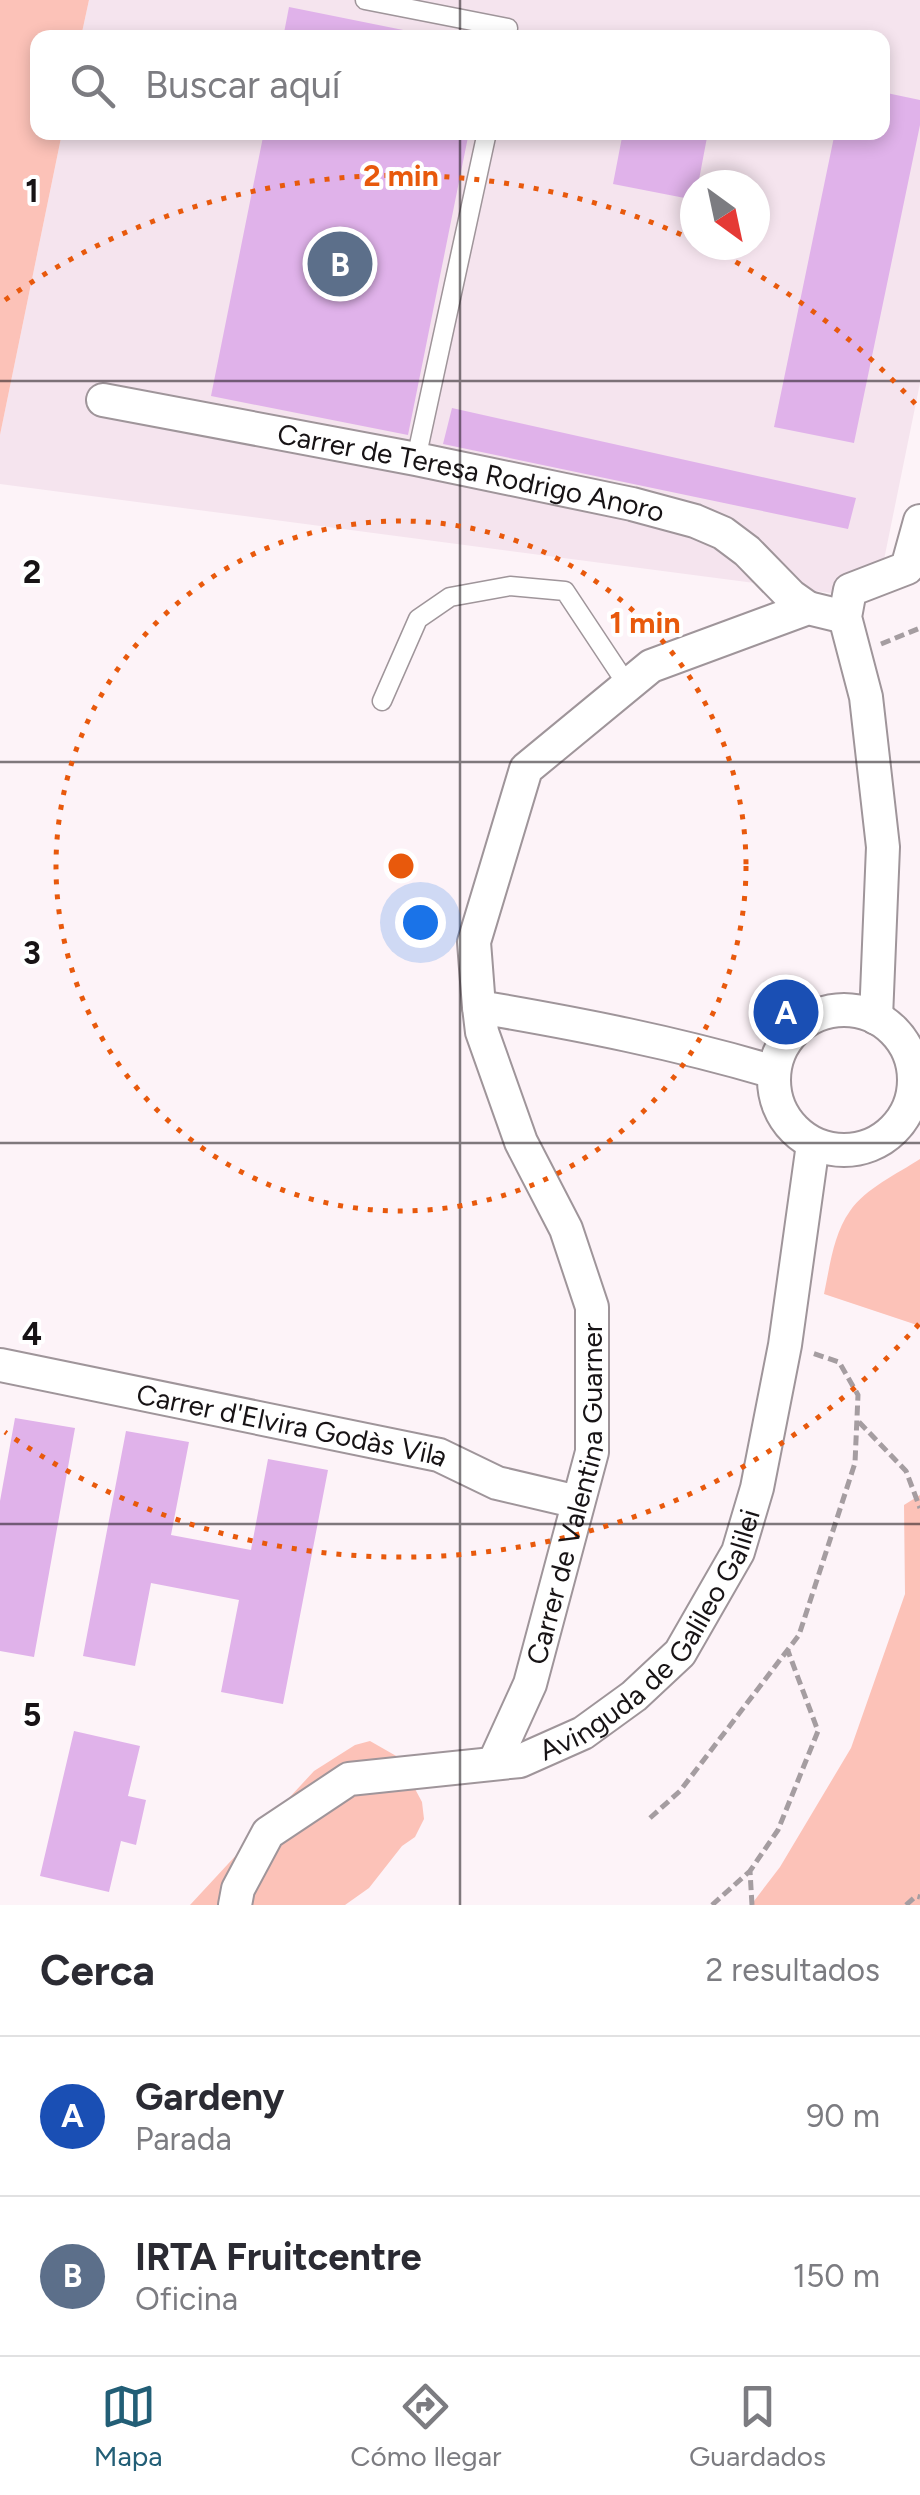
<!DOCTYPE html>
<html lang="es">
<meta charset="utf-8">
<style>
:root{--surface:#fff;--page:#f7f7f7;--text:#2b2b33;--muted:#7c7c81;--line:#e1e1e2;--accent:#225e76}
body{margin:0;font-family:Figtree,sans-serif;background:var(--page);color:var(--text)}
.compass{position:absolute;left:680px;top:170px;width:90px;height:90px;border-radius:50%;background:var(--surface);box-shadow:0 5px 15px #0003;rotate:147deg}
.you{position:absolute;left:420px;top:922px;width:35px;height:35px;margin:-25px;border:8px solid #fff;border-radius:50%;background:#1a73e8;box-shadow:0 0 0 15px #1a73e833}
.badge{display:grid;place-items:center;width:65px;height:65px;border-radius:50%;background:var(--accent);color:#fff;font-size:32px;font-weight:700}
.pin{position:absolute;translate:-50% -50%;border:5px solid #fff;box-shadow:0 2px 10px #0006}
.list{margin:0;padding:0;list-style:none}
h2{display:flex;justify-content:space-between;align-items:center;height:130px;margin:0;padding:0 40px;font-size:42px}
h2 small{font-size:32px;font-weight:400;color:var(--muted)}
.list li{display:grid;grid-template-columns:65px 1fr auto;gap:30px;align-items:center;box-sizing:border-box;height:160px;padding:0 40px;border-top:2px solid var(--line)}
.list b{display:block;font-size:38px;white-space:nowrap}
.list p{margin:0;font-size:32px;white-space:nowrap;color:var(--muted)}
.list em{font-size:32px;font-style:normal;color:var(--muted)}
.icon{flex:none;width:55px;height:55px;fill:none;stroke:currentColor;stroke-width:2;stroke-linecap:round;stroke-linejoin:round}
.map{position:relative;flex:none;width:920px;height:1905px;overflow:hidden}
.search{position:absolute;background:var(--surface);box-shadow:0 5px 15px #0003;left:30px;right:30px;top:30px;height:110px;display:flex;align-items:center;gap:25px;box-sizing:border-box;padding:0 35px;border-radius:20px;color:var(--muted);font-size:38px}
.sheet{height:450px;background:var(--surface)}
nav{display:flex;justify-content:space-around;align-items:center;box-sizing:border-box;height:140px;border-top:2px solid var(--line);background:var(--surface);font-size:28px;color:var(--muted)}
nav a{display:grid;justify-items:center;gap:5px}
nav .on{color:var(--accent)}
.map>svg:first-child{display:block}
.built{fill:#f5e4ee;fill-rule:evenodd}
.green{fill:#fcc2b8}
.building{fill:#e0b2ea}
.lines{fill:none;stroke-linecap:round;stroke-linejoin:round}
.lane-casing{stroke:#9f959a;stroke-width:21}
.street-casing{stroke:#9f959a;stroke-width:36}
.path{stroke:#a59da1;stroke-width:5;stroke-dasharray:10 5;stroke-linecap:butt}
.lane{stroke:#fff;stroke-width:18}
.street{stroke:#fff;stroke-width:32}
.grid{fill:none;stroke:#171315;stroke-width:2.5;stroke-opacity:0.55}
.ring{fill:none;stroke:#e8590c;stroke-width:5;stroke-dasharray:5 10}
.labels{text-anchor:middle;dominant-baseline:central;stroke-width:8;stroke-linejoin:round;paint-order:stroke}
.street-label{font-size:28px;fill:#171315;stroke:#fff}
.grid-label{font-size:32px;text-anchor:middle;font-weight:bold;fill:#171315;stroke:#fff;stroke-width:8;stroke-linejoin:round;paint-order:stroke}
.centre{fill:#e8590c;stroke:#fff;stroke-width:5}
.ring-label{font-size:30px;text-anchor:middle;font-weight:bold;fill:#e8590c;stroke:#fff;stroke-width:8;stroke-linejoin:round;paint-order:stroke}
</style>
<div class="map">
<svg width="920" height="1905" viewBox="0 0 920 1905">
<rect width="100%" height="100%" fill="#fdf3f8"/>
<path class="built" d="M 89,0 L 920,0 L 920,383 L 876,599 L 0,484 L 0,435 L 62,133 L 882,132 L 882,38 L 81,37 ZM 695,185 L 755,185 L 755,245 L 695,245 Z"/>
<path class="green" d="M 0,0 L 89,0 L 81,37 L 38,38 L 38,132 L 62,133 L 0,435 Z
M 920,1159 L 920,1326 L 824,1294 C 830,1266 833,1235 850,1211 C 866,1188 897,1174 920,1159 Z
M 920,1495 L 920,1905 L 751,1905 L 780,1867 L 851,1748 L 905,1594 L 904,1505 Z
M 370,1741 L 398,1757 L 422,1802 L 424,1819 L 415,1837 L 402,1846 L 369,1888 L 345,1905 L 190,1905 L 314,1771 L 355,1745 Z"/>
<path class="building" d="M 289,7 L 433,36 L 433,38 L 283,38 Z
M 882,92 L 920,100 L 920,125 L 854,443 L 774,427 L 835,132 L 882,132 Z
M 264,132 L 469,132 L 408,435 L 211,396 Z
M 623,132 L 708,132 L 698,185 L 695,185 L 695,200 L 613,184 Z
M 452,408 L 856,498 L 848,529 L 443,444 Z
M 15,1418 L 75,1428 L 34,1657 L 0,1651 L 0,1501 Z
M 126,1431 L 189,1442 L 171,1535 L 251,1550 L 268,1459 L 328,1470 L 283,1704 L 221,1692 L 239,1600 L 151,1583 L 135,1666 L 83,1656 Z
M 74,1731 L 140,1746 L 128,1796 L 146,1800 L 136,1845 L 121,1841 L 109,1892 L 40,1876 Z"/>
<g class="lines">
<defs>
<path id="lane" d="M 365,0 L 508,28 L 506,38
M 416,459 L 487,132
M 382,701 L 418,619 L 450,597 L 510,586 L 565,591 L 628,686"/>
<g id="street">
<path id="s1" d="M 103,400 L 416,459 L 632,504 L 695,521 L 723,533 L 747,551 L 791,596 L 808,608"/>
<path d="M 479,1007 C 579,1024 677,1043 774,1072"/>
<circle cx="844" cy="1080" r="70"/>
<path d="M 876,1018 L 883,847 L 866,697 L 845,617 L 850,590 L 907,568 L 920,521"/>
<path id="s2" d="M 0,1365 L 439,1455 L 497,1483 L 578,1502"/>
<path id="s3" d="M 494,1763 L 530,1684 L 592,1452 L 592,1307 L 566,1229 L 521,1142 L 482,1032 L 479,1007 L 474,942 L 526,769 L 651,666 L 808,608 L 845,617"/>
<path id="s4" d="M 235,1905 L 238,1889 L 268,1833 L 349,1779 L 520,1761 L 583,1733 L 634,1696 L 680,1653 L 738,1552 L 757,1488 L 785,1345 L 813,1144"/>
</g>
</defs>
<use href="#lane" class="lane-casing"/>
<use href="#street" class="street-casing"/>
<path class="path" d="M 881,644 L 920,628
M 859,1422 L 906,1471 L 920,1508
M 650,1818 L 680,1791 L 799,1635 L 855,1463 L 858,1395 L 839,1362 L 812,1353
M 712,1905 L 750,1871
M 752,1905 L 750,1871 L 778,1830 L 818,1731 L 788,1651
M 906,1905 L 916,1896 L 920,1897"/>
<use href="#lane" class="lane"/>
<use href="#street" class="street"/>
</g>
<path class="grid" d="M 460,0 L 460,38M 460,132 L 460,1905M 0,381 L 920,381M 0,762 L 920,762M 0,1143 L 920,1143M 0,1524 L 920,1524"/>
<g class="ring">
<circle cx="401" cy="866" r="345"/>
<path d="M919 1324A691 691 0 0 1 5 1432M5 300A691 691 0 0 1 693 240M709 248A691 691 0 0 1 919 408"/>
</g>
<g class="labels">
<g class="street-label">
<text stroke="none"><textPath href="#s1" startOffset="375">Carrer de Teresa Rodrigo Anoro</textPath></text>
<text stroke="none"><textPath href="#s2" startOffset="298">Carrer d'Elvira Godàs Vila</textPath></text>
<text stroke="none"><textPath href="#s3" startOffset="282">Carrer de Valentina Guarner</textPath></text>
<text stroke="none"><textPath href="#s4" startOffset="538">Avinguda de Galileo Galilei</textPath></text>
</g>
</g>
<g class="grid-label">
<text x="32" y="202">1</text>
<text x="32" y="583">2</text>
<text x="32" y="964">3</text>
<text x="32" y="1345">4</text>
<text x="32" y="1726">5</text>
</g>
<circle cx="401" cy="866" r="15" class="centre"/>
<g class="ring-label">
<text x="401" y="186">2 min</text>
<text x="645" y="633">1 min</text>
</g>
</svg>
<svg class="compass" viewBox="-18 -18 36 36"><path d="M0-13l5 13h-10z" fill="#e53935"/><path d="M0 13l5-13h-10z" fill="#7c7c81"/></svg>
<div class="you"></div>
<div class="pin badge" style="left:786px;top:1012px;background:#1a4fb4">A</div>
<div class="pin badge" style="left:340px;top:264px;background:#5c6f8a">B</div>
<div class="search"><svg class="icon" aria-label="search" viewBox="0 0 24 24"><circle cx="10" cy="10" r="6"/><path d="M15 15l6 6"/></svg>Buscar aquí</div>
</div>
<section class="sheet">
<h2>Cerca<small>2 resultados</small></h2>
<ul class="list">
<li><span class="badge" style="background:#1a4fb4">A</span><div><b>Gardeny</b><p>Parada</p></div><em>90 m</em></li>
<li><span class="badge" style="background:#5c6f8a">B</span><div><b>IRTA Fruitcentre</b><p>Oficina</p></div><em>150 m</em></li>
</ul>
</section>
<nav>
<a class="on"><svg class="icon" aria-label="map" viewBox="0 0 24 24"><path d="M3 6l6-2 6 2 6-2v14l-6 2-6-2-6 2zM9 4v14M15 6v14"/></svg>Mapa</a>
<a><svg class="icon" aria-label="directions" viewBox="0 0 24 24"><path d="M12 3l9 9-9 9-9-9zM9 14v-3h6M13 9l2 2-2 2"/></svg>Cómo llegar</a>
<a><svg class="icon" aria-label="saved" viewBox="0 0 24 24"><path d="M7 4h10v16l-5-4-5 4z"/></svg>Guardados</a>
</nav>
